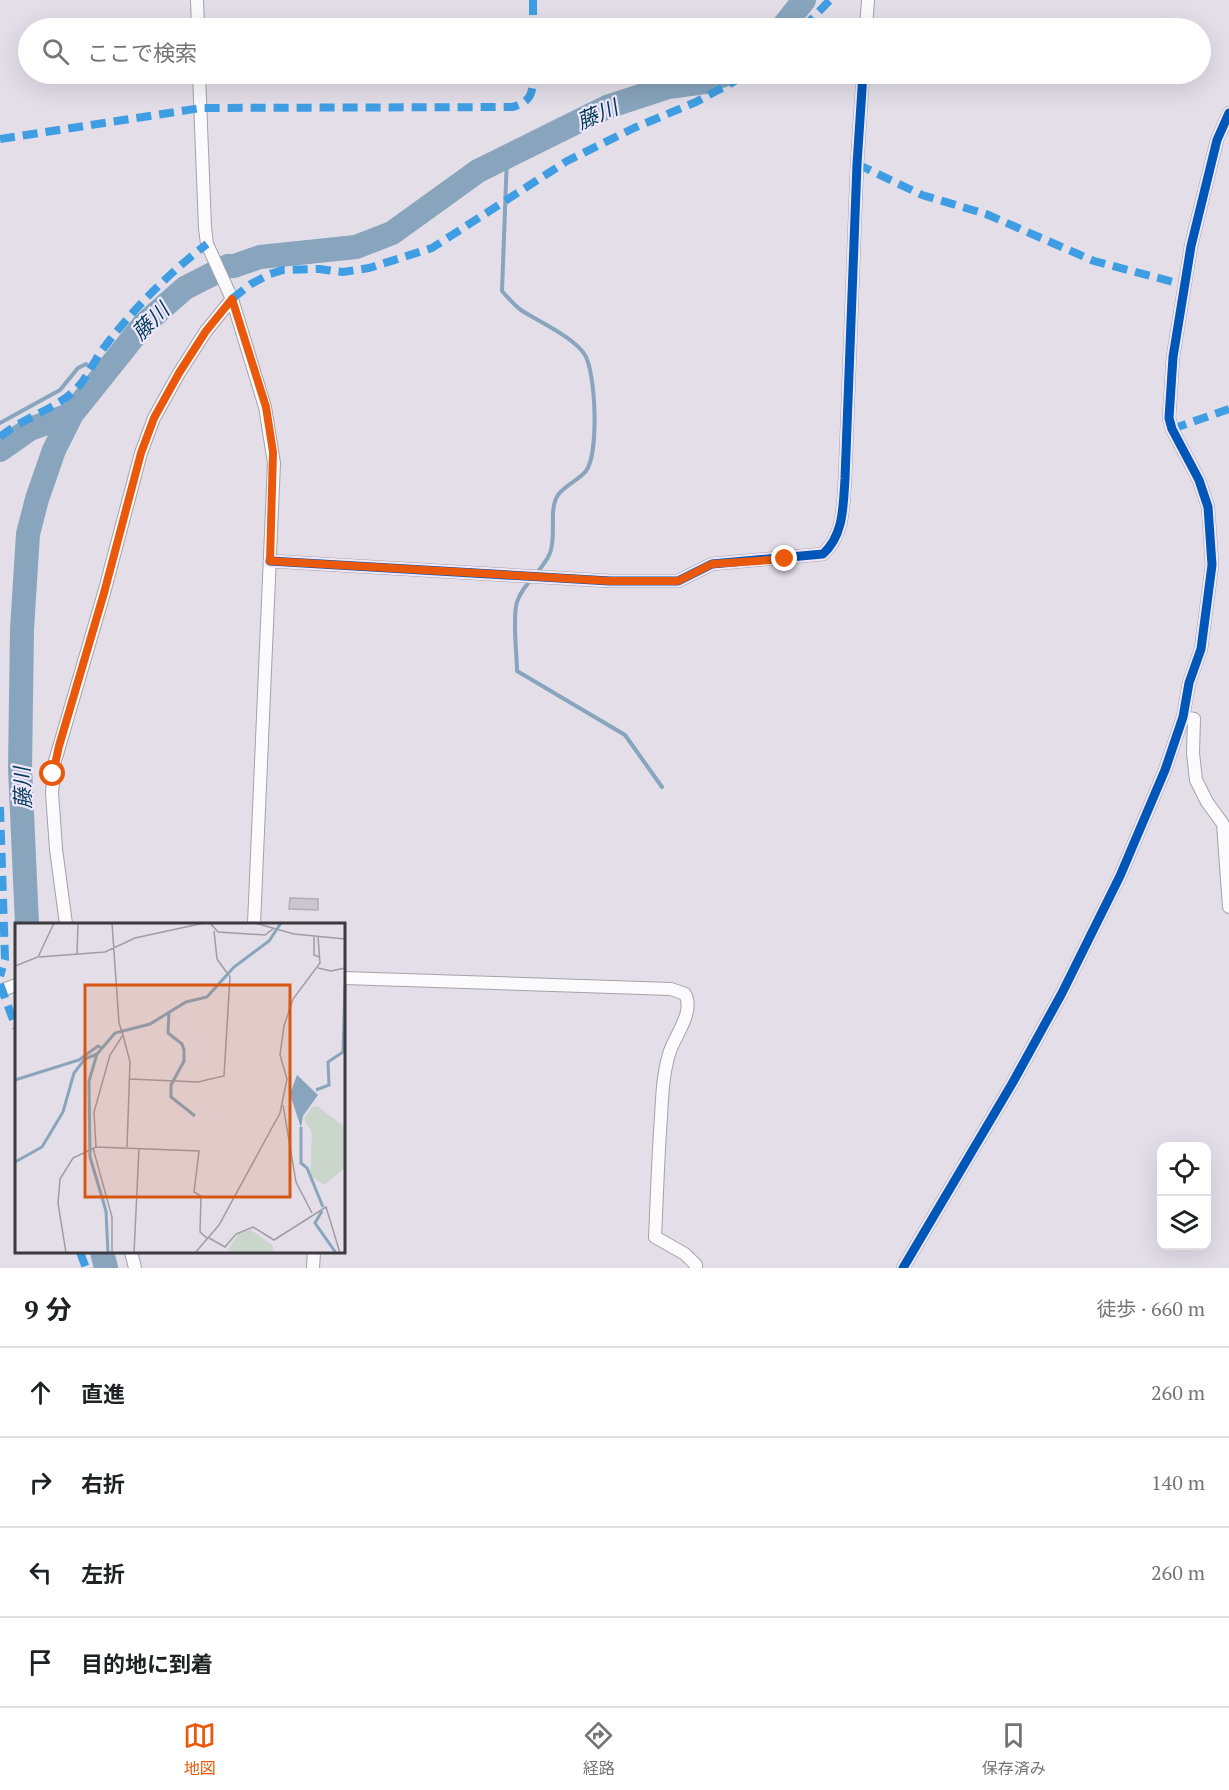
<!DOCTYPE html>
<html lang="ja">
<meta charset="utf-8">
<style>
:root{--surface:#fff;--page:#f2f2f2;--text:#202124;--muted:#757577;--line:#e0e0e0;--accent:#ea580c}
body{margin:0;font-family:"PT Serif","Noto Sans JP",serif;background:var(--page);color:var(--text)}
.controls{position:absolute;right:18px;bottom:18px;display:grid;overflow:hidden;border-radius:12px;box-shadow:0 6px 24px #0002}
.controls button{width:54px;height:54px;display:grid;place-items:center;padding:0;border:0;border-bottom:2px solid var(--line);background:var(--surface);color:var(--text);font:30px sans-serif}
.stop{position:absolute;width:18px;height:18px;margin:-14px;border:4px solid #ea580c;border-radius:50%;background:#fff}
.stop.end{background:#ea580c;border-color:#fff;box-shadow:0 2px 6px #0008}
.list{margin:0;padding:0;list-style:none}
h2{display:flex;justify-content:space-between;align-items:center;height:78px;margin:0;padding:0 24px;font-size:26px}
h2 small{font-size:20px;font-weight:400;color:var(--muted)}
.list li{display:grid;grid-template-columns:39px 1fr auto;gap:18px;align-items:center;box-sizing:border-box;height:90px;padding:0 24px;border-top:2px solid var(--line)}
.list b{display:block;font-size:22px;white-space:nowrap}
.list em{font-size:20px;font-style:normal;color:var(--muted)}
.icon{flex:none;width:33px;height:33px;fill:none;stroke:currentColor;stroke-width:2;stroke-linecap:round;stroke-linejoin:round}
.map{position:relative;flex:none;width:1229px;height:1268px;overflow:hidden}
.search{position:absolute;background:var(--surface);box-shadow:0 6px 24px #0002;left:18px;right:18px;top:18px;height:66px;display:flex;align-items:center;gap:15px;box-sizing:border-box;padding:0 21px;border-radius:33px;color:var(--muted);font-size:22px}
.sheet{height:438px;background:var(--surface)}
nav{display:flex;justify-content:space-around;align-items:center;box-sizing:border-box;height:84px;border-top:2px solid var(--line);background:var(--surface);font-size:16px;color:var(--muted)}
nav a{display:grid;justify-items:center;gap:3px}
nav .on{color:var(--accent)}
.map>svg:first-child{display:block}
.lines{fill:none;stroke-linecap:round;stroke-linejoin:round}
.stream{stroke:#88a5bd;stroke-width:4}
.river{stroke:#88a5bd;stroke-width:24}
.building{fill:#ccc6d3;stroke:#b1aeb5;stroke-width:1.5}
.street-casing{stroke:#a5a2a8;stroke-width:14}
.street{stroke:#fbfafc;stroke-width:12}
.quiet{stroke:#3f9ee3;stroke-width:8;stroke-dasharray:15 8;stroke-linecap:butt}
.cycleway-casing{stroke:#f0e8f9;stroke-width:13}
.cycleway{stroke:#0057b8;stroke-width:9}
.route{stroke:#ea580c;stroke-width:8}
.labels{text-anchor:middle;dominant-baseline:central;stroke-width:4.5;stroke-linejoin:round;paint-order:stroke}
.water-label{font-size:21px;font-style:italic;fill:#013b5b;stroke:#f0e8f9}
.inset-river{fill:none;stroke:#88a5bd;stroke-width:3}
.inset-road{fill:none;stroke:#a09ca4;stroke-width:1.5}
.view{fill:#d75611;fill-opacity:0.15;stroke:#d75611;stroke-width:3}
.inset-edge{fill:none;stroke:#3c393f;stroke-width:3}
</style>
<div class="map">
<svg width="1229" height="1268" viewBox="0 0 1229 1268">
<rect width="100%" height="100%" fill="#e3dee8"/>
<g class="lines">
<path class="stream" d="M 507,156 L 502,291 C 508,298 514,305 521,310 C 539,322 574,337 585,355 C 596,374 599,453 586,471 C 579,480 565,485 558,495 C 548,510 557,535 550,553 C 543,571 523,583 517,602 C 512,617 517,654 517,671 L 625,735 L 662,787
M 0,423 L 60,390 L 78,368 L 86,364 L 102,376"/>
<path class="river" d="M 782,28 L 804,0
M 0,450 L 30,429 L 72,414
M 27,924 L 20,768 L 22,629 L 28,534 L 37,499 L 54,450 L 72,414 L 144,324 L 185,288 L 228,266 L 234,266 L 260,257 L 356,247 L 392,233 L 478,171 L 607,107 L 668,87 L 705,82 L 727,74
M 102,1252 L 106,1268"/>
</g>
<path class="building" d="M 290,898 L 318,899 L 318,910 L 289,909 Z"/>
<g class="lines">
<defs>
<path id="street" d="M 197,0 L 198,28
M 866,28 L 868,0
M 232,299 L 265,407 L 274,463 L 254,924
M 270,561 L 610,581 L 678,581 L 712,564 L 823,554 C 844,535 843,506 845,479 L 857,164 L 863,74
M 1183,717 L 1194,719 L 1193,753 L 1196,780 L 1207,802 L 1223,824 L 1229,907
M 66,924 L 56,849 L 52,793 L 55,761 L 104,593 L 141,453 L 154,418 L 179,373 L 206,331 L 232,299 L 207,244 L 205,228 L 199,74
M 344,978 L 671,989 L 685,994 C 695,1013 674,1036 669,1054 C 663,1074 662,1097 661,1117 C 658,1157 657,1197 655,1237 L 685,1254 L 696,1265 L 696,1268
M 0,991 L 16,985
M 131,1252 L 135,1268
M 313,1268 L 314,1252
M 903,1268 L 1013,1082 L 1062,993 L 1120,876 L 1165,770 L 1183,717 L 1189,683 L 1201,649 L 1212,565 L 1208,507 L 1199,480 L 1172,429 L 1169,418 L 1173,357 L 1191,246 L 1217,140 L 1229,113"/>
</defs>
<use href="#street" class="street-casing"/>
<use href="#street" class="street"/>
<path class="quiet" d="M 533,0 L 533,28
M 803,28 L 830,0
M 0,139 L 201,108 L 512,107 C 532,102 533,92 533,74
M 857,164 L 922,195 L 986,214 L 1094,261 L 1185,285
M 232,299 L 251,284 L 270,274 L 283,270 L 319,269 L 343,272 L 369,268 L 432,248 L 567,161 L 634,128 L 696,102 L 748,74
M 1172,429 L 1229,409
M 0,437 C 23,417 58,409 78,387 C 89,375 95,358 106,345 C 135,307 169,273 207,244
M 0,807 L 5,959 L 0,976
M 0,984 L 16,1028
M 80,1252 L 86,1268"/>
<defs>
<path id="cycleway" d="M 270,561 L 610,581 L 678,581 L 712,564 L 823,554 C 844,535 843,506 845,479 L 857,164 L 863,74
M 903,1268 L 1013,1082 L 1062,993 L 1120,876 L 1165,770 L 1183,717 L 1189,683 L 1201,649 L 1212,565 L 1208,507 L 1199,480 L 1172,429 L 1169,418 L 1173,357 L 1191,246 L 1217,140 L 1229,113"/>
</defs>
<use href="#cycleway" class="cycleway-casing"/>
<use href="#cycleway" class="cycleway"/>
</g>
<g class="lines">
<path class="route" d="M 53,774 L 59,746 L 104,593 L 141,453 L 154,418 L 179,373 L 206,331 L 232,299 L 266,407 L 273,452 L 270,561 L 610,581 L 678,581 L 712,564 L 785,559"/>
</g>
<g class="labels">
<g class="water-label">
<text transform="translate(597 114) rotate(-23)">藤川</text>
<text transform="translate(150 321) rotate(-45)">藤川</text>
<text transform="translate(22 788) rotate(-92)">藤川</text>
</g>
</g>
<g transform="translate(15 923)">
<rect width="330" height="330" fill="#e3dee8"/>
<path d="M 302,183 L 330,204 L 330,245 L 309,262 L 295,252 L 297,210 L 289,196 L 297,184 ZM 236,307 L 257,322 L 259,330 L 211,330 L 224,310 Z" fill="#cad6cb"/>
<path d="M 282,152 L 303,172 L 288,193 L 286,205 L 275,171 Z" fill="#88a5bd"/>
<path class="inset-river" d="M 154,88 L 153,110 L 167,121 L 169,127 L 169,138 L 156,162 L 156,174 L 180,193M 0,157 L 64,137 L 83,123 L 87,125M 301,167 L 314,162 L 313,139 L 328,129 L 330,62M 286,204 L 286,240 L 292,245 L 308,284M 0,239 L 27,224 L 48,189 L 59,150 L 70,136 L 82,131M 307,288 L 300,300 L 321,330M 93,330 L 91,288 L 75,234 L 74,158 L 82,131 L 100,110 L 135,101 L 171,79 L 192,74 L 219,44 L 254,18 L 266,0"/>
<path class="inset-road" d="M 195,0 L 203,9 L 250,12 L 258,6M 240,0 L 279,11 L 330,16M 299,13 L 299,32 L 304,34M 62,31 L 63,0M 24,34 L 90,29 L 120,15 L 189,0M 0,43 L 23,34 L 39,0M 303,45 L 316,48 L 330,45M 108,112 L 115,139 L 112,224M 115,156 L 183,159 L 209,153 L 215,54 L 202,36 L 199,8M 268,182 L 281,259 L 297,290M 81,224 L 79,189 L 95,132 L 108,112 L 104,100 L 97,0M 78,225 L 97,294 L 97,330M 194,315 L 210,324 L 221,311 L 238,304 L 259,317 L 311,284 L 325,330M 51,330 L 43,280 L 45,256 L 58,235 L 81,224 L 184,228 L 179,269 L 186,273 L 185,309 L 193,316M 119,330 L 124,225M 180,330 L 204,302 L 265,190 L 272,156 L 265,132 L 269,103 L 278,76 L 305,40 L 303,14"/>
<path class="view" d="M 70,62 L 275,62 L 275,274 L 70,274 Z"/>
<rect width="330" height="330" class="inset-edge"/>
</g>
</svg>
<div class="controls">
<button><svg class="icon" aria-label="locate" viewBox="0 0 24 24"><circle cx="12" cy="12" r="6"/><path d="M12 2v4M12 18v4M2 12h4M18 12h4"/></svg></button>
<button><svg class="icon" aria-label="layers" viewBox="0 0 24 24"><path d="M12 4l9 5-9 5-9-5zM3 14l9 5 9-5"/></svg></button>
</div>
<div class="stop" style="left:53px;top:774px"></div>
<div class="stop end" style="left:785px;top:559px"></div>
<div class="search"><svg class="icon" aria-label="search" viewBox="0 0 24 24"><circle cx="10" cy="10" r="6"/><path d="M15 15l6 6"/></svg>ここで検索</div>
</div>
<section class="sheet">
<h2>9 分<small>徒歩 · 660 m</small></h2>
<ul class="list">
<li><svg class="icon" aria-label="ahead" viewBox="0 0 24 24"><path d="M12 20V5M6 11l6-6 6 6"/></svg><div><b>直進</b></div><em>260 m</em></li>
<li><svg class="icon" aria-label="right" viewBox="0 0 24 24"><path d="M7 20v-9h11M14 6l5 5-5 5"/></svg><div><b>右折</b></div><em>140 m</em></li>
<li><svg class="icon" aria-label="left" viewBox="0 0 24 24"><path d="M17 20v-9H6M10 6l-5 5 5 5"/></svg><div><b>左折</b></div><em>260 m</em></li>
<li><svg class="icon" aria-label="arrive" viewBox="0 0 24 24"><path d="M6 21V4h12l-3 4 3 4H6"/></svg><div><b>目的地に到着</b></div></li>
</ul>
</section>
<nav>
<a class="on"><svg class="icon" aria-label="map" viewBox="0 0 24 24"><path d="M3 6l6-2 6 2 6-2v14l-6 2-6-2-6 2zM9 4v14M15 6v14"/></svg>地図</a>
<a><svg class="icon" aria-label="directions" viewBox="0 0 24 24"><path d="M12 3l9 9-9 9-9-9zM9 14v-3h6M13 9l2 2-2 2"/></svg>経路</a>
<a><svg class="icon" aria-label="saved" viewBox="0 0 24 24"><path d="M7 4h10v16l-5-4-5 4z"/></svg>保存済み</a>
</nav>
